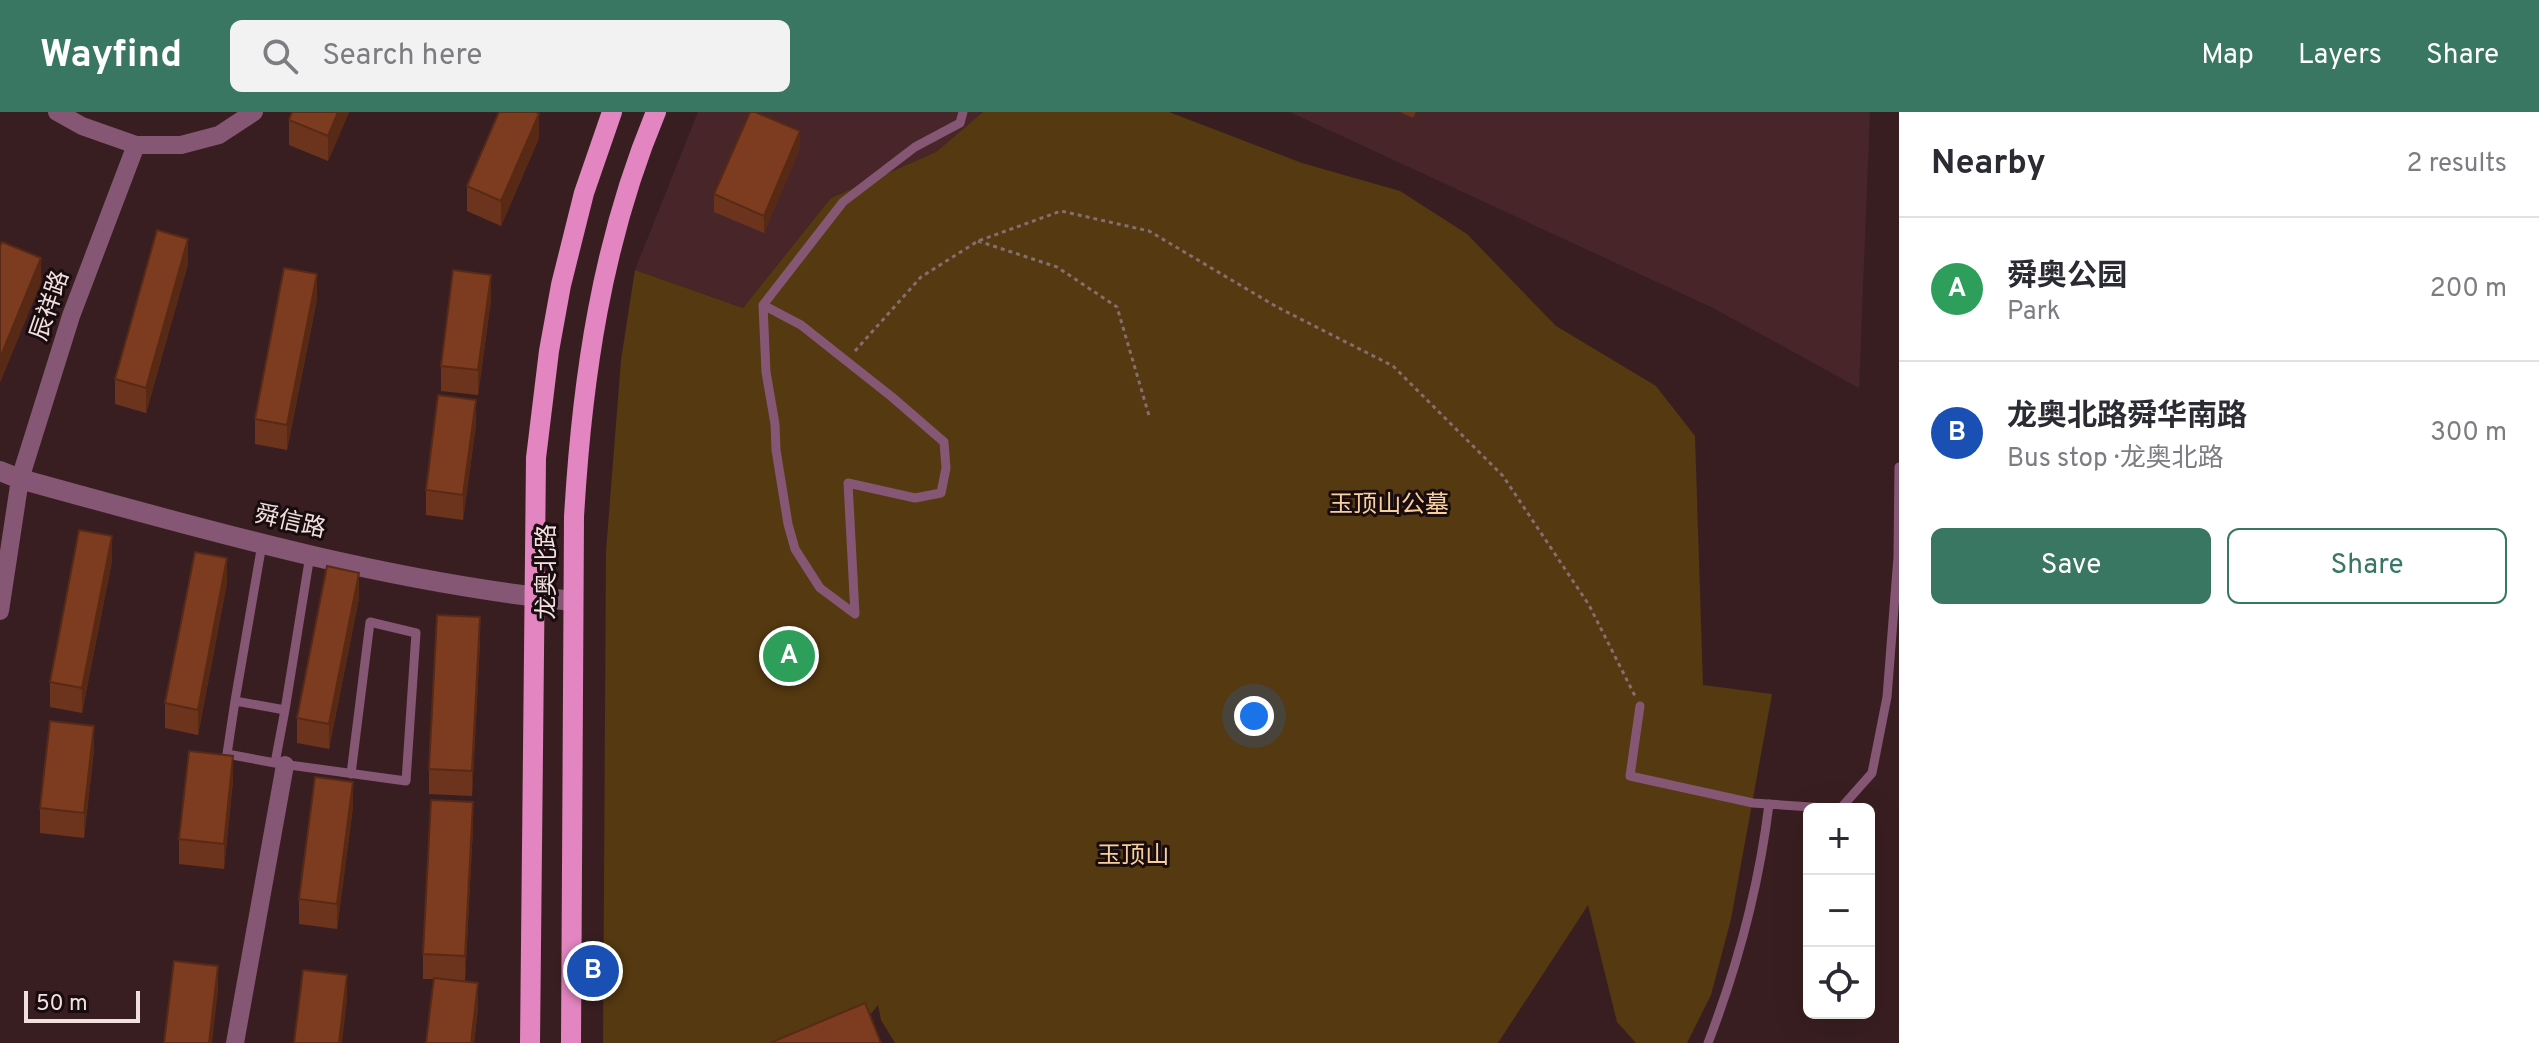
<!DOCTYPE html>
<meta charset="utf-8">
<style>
:root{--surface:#fff;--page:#f2f2f3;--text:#2b2b33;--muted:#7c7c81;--line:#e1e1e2;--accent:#397762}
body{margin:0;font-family:Overpass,"Noto Sans SC",sans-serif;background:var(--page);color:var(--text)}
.controls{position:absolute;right:24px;bottom:24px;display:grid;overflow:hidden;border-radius:12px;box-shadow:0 8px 32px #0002}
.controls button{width:72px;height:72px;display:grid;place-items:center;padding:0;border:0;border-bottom:2px solid var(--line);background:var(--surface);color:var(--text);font:40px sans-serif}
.scale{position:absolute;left:24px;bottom:20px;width:116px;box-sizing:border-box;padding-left:8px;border:4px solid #f2dfe0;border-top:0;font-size:22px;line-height:28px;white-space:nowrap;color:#f2dfe0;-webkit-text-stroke:6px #180c0e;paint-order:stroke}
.you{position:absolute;left:1254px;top:604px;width:28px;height:28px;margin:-20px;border:6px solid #fff;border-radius:50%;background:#1a73e8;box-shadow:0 0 0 12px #1a73e833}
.badge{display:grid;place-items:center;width:52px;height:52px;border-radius:50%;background:var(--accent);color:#fff;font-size:26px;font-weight:700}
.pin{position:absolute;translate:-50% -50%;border:4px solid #fff;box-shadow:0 2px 8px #0006}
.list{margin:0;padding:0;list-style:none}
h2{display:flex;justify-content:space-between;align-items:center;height:104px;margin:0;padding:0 32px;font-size:34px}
h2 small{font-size:26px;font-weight:400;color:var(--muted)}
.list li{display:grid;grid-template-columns:52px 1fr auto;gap:24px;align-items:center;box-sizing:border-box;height:144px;padding:0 32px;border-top:2px solid var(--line)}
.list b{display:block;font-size:30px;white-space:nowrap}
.list p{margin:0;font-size:26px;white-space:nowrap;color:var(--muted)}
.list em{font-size:26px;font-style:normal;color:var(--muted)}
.actions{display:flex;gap:16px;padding:24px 32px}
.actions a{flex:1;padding:18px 0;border:2px solid var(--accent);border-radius:12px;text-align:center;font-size:28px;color:var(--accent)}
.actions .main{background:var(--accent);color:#fff}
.icon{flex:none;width:44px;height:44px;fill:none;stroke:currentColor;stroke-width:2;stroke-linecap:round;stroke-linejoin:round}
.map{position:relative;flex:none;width:1899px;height:931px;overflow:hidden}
header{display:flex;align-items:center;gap:48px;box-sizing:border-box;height:112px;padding:0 40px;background:var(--accent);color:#fff}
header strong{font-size:38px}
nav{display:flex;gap:44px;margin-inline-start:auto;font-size:28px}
.search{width:560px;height:72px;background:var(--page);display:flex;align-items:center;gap:20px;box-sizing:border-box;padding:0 28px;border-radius:12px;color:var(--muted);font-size:30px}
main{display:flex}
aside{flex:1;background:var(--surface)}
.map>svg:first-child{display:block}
.built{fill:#482529}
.green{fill:#543911}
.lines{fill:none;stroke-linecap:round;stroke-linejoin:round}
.path{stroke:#856e70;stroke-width:3;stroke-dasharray:4 4;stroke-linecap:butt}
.service{stroke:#855774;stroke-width:9}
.minor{stroke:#855774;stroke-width:18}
.tertiary{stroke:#855774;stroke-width:20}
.primary{stroke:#e385c0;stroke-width:20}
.wall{fill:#6c341c}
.shaded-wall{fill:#582a16}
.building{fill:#7d3c20;stroke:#582a16;stroke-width:2}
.labels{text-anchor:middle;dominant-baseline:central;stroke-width:6;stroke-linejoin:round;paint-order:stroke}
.street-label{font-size:24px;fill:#f2dfe0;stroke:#180c0e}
.park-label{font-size:24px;fill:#f7cf9e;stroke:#180c0e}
</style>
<header>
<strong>Wayfind</strong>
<div class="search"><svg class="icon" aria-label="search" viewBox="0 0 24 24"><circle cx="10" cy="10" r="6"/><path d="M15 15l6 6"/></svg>Search here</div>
<nav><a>Map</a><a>Layers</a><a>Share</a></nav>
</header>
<main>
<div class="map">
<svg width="1899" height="931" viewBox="0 0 1899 931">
<rect width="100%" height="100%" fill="#391e21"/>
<path class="built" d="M 698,0 L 983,0 L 936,40 L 831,86 L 743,196 L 635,158 Z
M 1290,0 L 1870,0 L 1859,276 L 1713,196 Z"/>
<path class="green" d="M 983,0 L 1169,0 L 1302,51 L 1400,79 L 1467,122 L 1556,214 L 1656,274 L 1695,324 L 1703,573 L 1772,582 L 1731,807 L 1711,883 L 1687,931 L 1636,931 L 1617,910 L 1588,793 L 1498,931 L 895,931 L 881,908 L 878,893 L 865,909 L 812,931 L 603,931 L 606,439 L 621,248 L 635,158 L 743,196 L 831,86 L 936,40 Z"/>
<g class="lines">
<path class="path" d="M 978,129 L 1057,155 L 1117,195 L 1150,307
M 855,239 L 921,165 L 978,129 L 1061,99 L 1149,119 L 1277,195 L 1393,254 L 1503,364 L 1589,493 L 1635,584"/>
<path class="service" d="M 763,193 L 801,213 L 892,285 L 944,330 L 946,356 L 941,381 L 915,386 L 848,371 L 855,502
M 262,432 L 235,589 L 285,598 L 310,443
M 855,502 L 820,476 L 795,437 L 788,412 L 776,338 L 775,312 L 766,260 L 763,193 L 843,90 L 915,35 L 960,11 L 963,0
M 235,589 L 227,642 L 275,651 L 285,598
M 1640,594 L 1630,664 L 1753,691 L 1840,697 L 1872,661 L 1887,585 L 1898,445 L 1899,355
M 275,651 L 406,669 L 416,521 L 370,510 L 351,662
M 1708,931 C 1738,853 1759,774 1769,692"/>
<path class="minor" d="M 57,0 L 82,14 L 136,33
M 0,499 L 20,367 L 71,204 L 136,33 L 181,33 L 219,23 L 254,0
M 235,931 L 285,653"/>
<path class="tertiary" d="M 0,359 L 20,367 C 202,417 385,470 573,489"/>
<path class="primary" d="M 530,931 L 536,346 L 549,239 L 561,173 L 584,81 L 612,0
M 571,931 L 574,405 C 582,266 602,129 656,0"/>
</g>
<path class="wall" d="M 292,0 L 349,0 L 328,49 L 289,33 L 289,8 Z
M 1400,0 L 1416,0 L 1413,6 Z
M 539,26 L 501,114 L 467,99 L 467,74 Z
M 800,36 L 764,121 L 714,100 L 714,82 Z
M 188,152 L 146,301 L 115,292 L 115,267 Z
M 317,187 L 287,338 L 255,332 L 255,307 Z
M 491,188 L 478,283 L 441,279 L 441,254 Z
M 476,313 L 463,408 L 426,403 L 426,378 Z
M 112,449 L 82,601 L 50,595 L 50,570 Z
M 227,471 L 198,623 L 165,616 L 165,591 Z
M 359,486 L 329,637 L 297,631 L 297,606 Z
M 480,530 L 472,684 L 429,682 L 429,657 Z
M 94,638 L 84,726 L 40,721 L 40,696 Z
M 233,669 L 224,757 L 179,752 L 179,727 Z
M 353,695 L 337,817 L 299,812 L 299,787 Z
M 473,715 L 465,869 L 450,868 L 478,896 L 474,931 L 426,931 L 434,867 L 423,867 L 423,842 Z"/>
<path class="shaded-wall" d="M 338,0 L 349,0 L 328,49 L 328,24 Z
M 539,2 L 539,26 L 501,114 L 501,89 Z
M 800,19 L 800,36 L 764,121 L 764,104 Z
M 188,127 L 188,152 L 146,301 L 146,276 Z
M 41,146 L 41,171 L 0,271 L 0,246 Z
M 317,162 L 317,187 L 287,338 L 287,313 Z
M 491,163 L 491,188 L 478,283 L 478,258 Z
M 476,288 L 476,313 L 463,408 L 463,383 Z
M 112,424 L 112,449 L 82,601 L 82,576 Z
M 227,446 L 227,471 L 198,623 L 198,598 Z
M 359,461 L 359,486 L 329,637 L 329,612 Z
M 480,505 L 480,530 L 472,684 L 472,659 Z
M 94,614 L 94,638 L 84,726 L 84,701 Z
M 233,644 L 233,669 L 224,757 L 224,732 Z
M 353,670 L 353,695 L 337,817 L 337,792 Z
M 473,690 L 473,715 L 465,869 L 465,844 Z
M 218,854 L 218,879 L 212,931 L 209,931 Z
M 347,863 L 347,888 L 342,931 L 339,931 Z
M 478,871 L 478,896 L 474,931 L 471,931 Z"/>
<path class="building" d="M 292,0 L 338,0 L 328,24 L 289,8 Z
M 499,0 L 536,0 L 539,2 L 501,89 L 467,74 Z
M 750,0 L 755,0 L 800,19 L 764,104 L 714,82 Z
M 157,118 L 188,127 L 146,276 L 115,267 Z
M 2,130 L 41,146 L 0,246 L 0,134 Z
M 284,156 L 317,162 L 287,313 L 255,307 Z
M 453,158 L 491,163 L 478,258 L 441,254 Z
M 438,283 L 476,288 L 463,383 L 426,378 Z
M 79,418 L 112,424 L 82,576 L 50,570 Z
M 195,440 L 227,446 L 198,598 L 165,591 Z
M 327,454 L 359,461 L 329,612 L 297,606 Z
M 437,503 L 480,505 L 472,659 L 429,657 Z
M 50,609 L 94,614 L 84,701 L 40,696 Z
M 189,639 L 233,644 L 224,732 L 179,727 Z
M 315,665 L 353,670 L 337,792 L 299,787 Z
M 431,688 L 473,690 L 465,844 L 423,842 Z
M 174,849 L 218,854 L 209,931 L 164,931 Z
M 303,858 L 347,863 L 339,931 L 294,931 Z
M 434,866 L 478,871 L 471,931 L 426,931 Z
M 865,891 L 881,931 L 770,931 Z"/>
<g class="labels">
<g class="street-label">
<text transform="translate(51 194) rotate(-71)">辰祥路</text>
<text transform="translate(290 411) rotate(13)">舜信路</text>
<text transform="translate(548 460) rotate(-90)">龙奥北路</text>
</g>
<g class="park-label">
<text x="1389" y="394">玉顶山公墓</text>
<text x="1133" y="745">玉顶山</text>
</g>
</g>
</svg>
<div class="controls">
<button>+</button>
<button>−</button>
<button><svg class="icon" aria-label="locate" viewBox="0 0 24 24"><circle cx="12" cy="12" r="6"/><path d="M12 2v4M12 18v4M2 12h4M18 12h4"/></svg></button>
</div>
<div class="scale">50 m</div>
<div class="you"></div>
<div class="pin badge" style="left:789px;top:544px;background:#2e9e5b">A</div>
<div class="pin badge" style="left:593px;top:859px;background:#1a4fb4">B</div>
</div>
<aside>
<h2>Nearby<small>2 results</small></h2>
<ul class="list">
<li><span class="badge" style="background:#2e9e5b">A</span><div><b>舜奥公园</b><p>Park</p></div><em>200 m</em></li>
<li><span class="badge" style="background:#1a4fb4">B</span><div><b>龙奥北路舜华南路</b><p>Bus stop · 龙奥北路</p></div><em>300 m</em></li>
</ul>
<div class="actions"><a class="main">Save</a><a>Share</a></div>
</aside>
</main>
